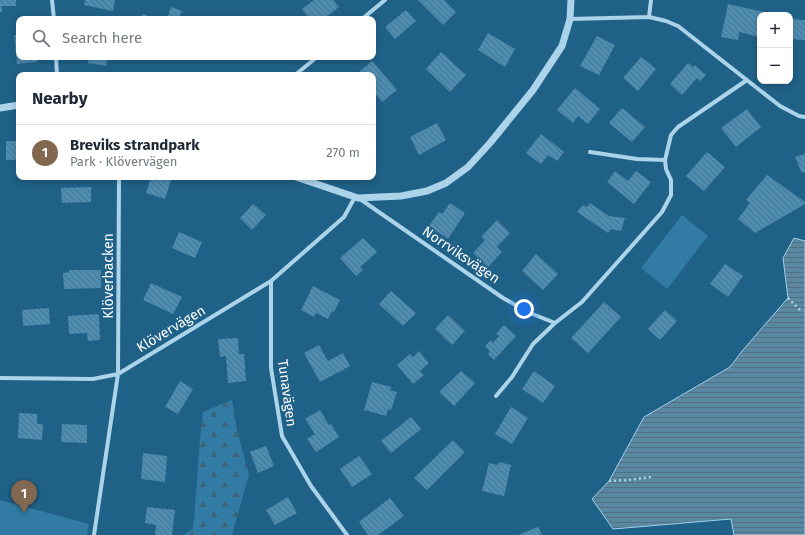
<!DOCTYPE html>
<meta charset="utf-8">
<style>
:root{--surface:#fff;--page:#f6f6f7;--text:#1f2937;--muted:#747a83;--line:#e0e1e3;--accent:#81684f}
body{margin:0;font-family:"Fira Sans",sans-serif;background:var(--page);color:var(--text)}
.controls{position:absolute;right:12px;top:12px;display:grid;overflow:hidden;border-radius:8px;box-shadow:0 2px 6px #0003}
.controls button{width:36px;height:36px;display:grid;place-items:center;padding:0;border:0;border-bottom:1px solid var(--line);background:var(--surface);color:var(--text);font:20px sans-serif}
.you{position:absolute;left:524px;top:309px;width:14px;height:14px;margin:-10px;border:3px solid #fff;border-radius:50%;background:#1a73e8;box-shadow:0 0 0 6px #1a73e833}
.badge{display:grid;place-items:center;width:26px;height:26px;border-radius:50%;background:var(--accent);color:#fff;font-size:13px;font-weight:700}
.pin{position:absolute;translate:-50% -33px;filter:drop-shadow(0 1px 2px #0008)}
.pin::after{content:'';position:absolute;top:21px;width:14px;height:12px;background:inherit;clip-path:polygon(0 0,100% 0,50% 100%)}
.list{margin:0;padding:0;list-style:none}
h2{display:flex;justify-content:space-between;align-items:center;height:52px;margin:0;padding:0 16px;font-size:17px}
h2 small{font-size:13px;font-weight:400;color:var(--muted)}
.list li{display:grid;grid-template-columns:26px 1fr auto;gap:12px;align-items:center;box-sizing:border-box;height:56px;padding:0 16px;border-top:1px solid var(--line)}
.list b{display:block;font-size:15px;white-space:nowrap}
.list p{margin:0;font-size:13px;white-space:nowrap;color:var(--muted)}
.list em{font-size:13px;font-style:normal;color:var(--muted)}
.icon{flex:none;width:22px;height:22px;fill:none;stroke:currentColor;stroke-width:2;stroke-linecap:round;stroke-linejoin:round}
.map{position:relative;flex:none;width:805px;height:535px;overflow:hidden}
.search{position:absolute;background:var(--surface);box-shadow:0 2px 6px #0003;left:16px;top:16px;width:360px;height:44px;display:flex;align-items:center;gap:10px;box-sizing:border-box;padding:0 14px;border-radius:8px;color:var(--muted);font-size:15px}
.panel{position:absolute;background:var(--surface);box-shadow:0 2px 6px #0003;left:16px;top:72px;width:360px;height:108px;border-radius:8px}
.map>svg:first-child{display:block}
.green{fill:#317ba4}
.forest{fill:url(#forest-firs)}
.water{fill:url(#water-rules);stroke:#9fd1ec}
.building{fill:url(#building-back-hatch)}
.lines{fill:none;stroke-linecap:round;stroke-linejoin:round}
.path{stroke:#abd4ea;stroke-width:2.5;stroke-dasharray:2 3;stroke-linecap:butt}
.minor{stroke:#abd4ea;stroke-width:4}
.tertiary{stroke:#abd4ea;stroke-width:7}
.labels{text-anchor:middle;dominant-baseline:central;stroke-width:3;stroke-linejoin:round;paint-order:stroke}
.street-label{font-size:14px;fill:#fff;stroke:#206188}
</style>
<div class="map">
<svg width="805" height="535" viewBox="0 0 805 535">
<defs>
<pattern id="forest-firs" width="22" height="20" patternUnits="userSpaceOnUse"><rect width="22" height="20" fill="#317ba4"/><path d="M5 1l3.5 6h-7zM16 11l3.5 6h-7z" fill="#3e6478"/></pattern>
<pattern id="water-rules" width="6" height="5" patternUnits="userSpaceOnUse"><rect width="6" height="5" fill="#5a88a2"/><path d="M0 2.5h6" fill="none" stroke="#547080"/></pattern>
<pattern id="building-back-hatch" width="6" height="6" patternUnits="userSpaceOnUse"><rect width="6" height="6" fill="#4d8db2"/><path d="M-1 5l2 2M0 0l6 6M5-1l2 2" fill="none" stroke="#4d7389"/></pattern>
</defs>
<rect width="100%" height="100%" fill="#206188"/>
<path class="green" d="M 682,215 L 708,236 L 667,289 L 641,268 Z
M 0,500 L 89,524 L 87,535 L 0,535 Z"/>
<path class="forest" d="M 232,400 L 237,430 L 249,475 L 232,535 L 183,535 L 193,529 C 197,490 198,451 203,412 Z"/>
<path class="water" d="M 794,238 L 805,241 L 805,535 L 734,535 L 731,519 L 613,529 L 592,499 L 609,481 L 644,417 L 730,367 L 743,350 L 788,298 L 783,258 Z"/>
<path class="building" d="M 0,0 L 16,0 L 16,6 L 2,6 L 2,12 L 0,12 Z
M 85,0 L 115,0 L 113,11 L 84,5 Z
M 314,0 L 333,0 L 339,7 L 323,19 L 310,19 L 302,9 Z
M 418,0 L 444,0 L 456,12 L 443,25 Z
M 728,4 L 764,12 L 763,15 L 760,15 L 760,30 L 759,37 L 739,32 L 738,40 L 721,37 Z
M 171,7 L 182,11 L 178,19 L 167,19 Z
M 406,10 L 416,21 L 395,39 L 385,27 Z
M 143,14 L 156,19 L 141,19 Z
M 790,19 L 805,20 L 805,40 L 790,39 Z
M 488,33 L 515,49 L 505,67 L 478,50 Z
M 14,35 L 19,35 L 19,57 L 37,57 L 37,62 L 17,64 Z
M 597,36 L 615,45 L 599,75 L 580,66 Z
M 441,52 L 466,75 L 450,92 L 426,69 Z
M 85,57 L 107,57 L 106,66 L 88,63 L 89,59 L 85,59 Z
M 641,57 L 656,69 L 638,91 L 623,78 Z
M 372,61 L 397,90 L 382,102 L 373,91 L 373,75 L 359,75 L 358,73 Z
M 688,63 L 693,67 L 695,65 L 706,75 L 700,81 L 697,78 L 682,95 L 670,84 Z
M 575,88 L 600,109 L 588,124 L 578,116 L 573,123 L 557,110 Z
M 622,108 L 645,127 L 632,142 L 609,123 Z
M 747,109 L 761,127 L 736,147 L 721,128 Z
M 437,123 L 446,140 L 419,155 L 410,137 Z
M 541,134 L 564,152 L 557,161 L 548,155 L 541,164 L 526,153 Z
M 6,141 L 19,141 L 19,160 L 6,160 Z
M 707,152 L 725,167 L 704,191 L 686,176 Z
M 805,154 L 805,172 L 802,173 L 795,157 Z
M 615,171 L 628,181 L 636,171 L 651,182 L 634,204 L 607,182 Z
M 767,175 L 805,202 L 805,204 L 755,233 L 738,219 L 750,203 L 746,200 Z
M 151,177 L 160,178 L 161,177 L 172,177 L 165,199 L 146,193 Z
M 91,187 L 91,202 L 62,203 L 61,188 Z
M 450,203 L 465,213 L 448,239 L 429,226 L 439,212 L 442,214 Z
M 590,203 L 609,216 L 625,218 L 621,231 L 611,229 L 608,233 L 577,212 L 583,205 L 587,207 Z
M 253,204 L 266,215 L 252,230 L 240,218 Z
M 497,220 L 510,233 L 497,247 L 502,252 L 488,267 L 473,253 L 485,240 L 481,237 Z
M 179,232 L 202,242 L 195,258 L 172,248 Z
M 363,238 L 377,252 L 360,267 L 363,270 L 356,276 L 340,258 Z
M 536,254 L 558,274 L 543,290 L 522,271 Z
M 725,264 L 743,276 L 728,297 L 710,284 Z
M 69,270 L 101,270 L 101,288 L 64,289 L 63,273 L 69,272 Z
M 151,283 L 182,297 L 173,314 L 143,300 Z
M 313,286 L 340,300 L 334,312 L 332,311 L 328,319 L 316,313 L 314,317 L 301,310 Z
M 391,291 L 416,313 L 403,326 L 379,304 Z
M 604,302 L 621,317 L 588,353 L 571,338 Z
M 49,308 L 50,324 L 23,326 L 22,310 Z
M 665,310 L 677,321 L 660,340 L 648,329 Z
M 99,314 L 100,340 L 88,341 L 87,333 L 69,334 L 68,316 Z
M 448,315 L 465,331 L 452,345 L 435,329 Z
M 504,325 L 516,336 L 494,360 L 488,354 L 490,351 L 485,346 L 491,340 L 493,343 L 499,336 L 496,334 Z
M 238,338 L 239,354 L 244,354 L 246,381 L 228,383 L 226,356 L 220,357 L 218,339 Z
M 319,345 L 328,361 L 343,353 L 350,366 L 320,382 L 304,353 Z
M 419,351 L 429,363 L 420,371 L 424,375 L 413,384 L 397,365 L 410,354 L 413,357 Z
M 461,371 L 475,383 L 454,406 L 439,392 Z
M 534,371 L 555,386 L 543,403 L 522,389 Z
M 180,381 L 193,389 L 178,414 L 165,407 Z
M 372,382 L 391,387 L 390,390 L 397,392 L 391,410 L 388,409 L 386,416 L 364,410 Z
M 511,407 L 528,418 L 512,444 L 495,434 Z
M 320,410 L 329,425 L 331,424 L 339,437 L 316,452 L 307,439 L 315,434 L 305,419 Z
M 19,413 L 37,414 L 37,424 L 43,424 L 42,440 L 18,438 Z
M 411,417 L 421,429 L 391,453 L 381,441 Z
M 62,424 L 87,425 L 87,443 L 61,442 Z
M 453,440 L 465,452 L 427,490 L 414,478 Z
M 266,446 L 274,466 L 258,473 L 250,452 Z
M 143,453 L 167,456 L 165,482 L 141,479 Z
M 359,456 L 372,474 L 352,487 L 340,469 Z
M 499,462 L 511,465 L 504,496 L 482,491 L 489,463 L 498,465 Z
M 288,497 L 297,513 L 275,525 L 266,510 Z
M 390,498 L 404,516 L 378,535 L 368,535 L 359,522 Z
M 147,507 L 175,510 L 172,535 L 155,535 L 156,525 L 145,523 Z
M 538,527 L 542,535 L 518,535 Z"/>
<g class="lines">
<path class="path" d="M 788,298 L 802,312
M 609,481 L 628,480 L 651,477"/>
<path class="minor" d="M 52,0 L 54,19
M 649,17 L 651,0
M 362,19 L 385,0
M 570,19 L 649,17 L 666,21 L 678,26 L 780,106 L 799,116 L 805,117
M 56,57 L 57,75
M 295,75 L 317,57
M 590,152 L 637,159 L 665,160
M 360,199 L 503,298 L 530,313 L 555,323 L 582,302 L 662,212 L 671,195 L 671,180 L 666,169 L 665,160 L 671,135 L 678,127 L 747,80
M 271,281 L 271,368 L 282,436 L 311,486 L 347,535
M 0,378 L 93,379 L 118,374 L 119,177
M 496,396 L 512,377 L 533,344 L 555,323
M 94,535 L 118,374 L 271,281 L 344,217 L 355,197"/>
<path class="tertiary" d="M 0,108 L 19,105
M 296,177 L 358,198 L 401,196 L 427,191 L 446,183 L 468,167 L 490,143 L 533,90 L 562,46 L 570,19 L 571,0"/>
</g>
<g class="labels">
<g class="street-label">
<text transform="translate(461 255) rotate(34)">Norrviksvägen</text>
<text transform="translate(108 276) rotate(-90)">Klöverbacken</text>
<text transform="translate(171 329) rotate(-31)">Klövervägen</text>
<text transform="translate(287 393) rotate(82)">Tunavägen</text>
</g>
</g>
</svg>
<div class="controls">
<button>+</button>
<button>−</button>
</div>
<div class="you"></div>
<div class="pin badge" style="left:24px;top:513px">1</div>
<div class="search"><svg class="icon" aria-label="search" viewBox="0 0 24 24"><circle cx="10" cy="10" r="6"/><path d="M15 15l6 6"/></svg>Search here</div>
<section class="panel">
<h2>Nearby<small></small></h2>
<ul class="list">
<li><span class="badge">1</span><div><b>Breviks strandpark</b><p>Park · Klövervägen</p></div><em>270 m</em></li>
</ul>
</section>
</div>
